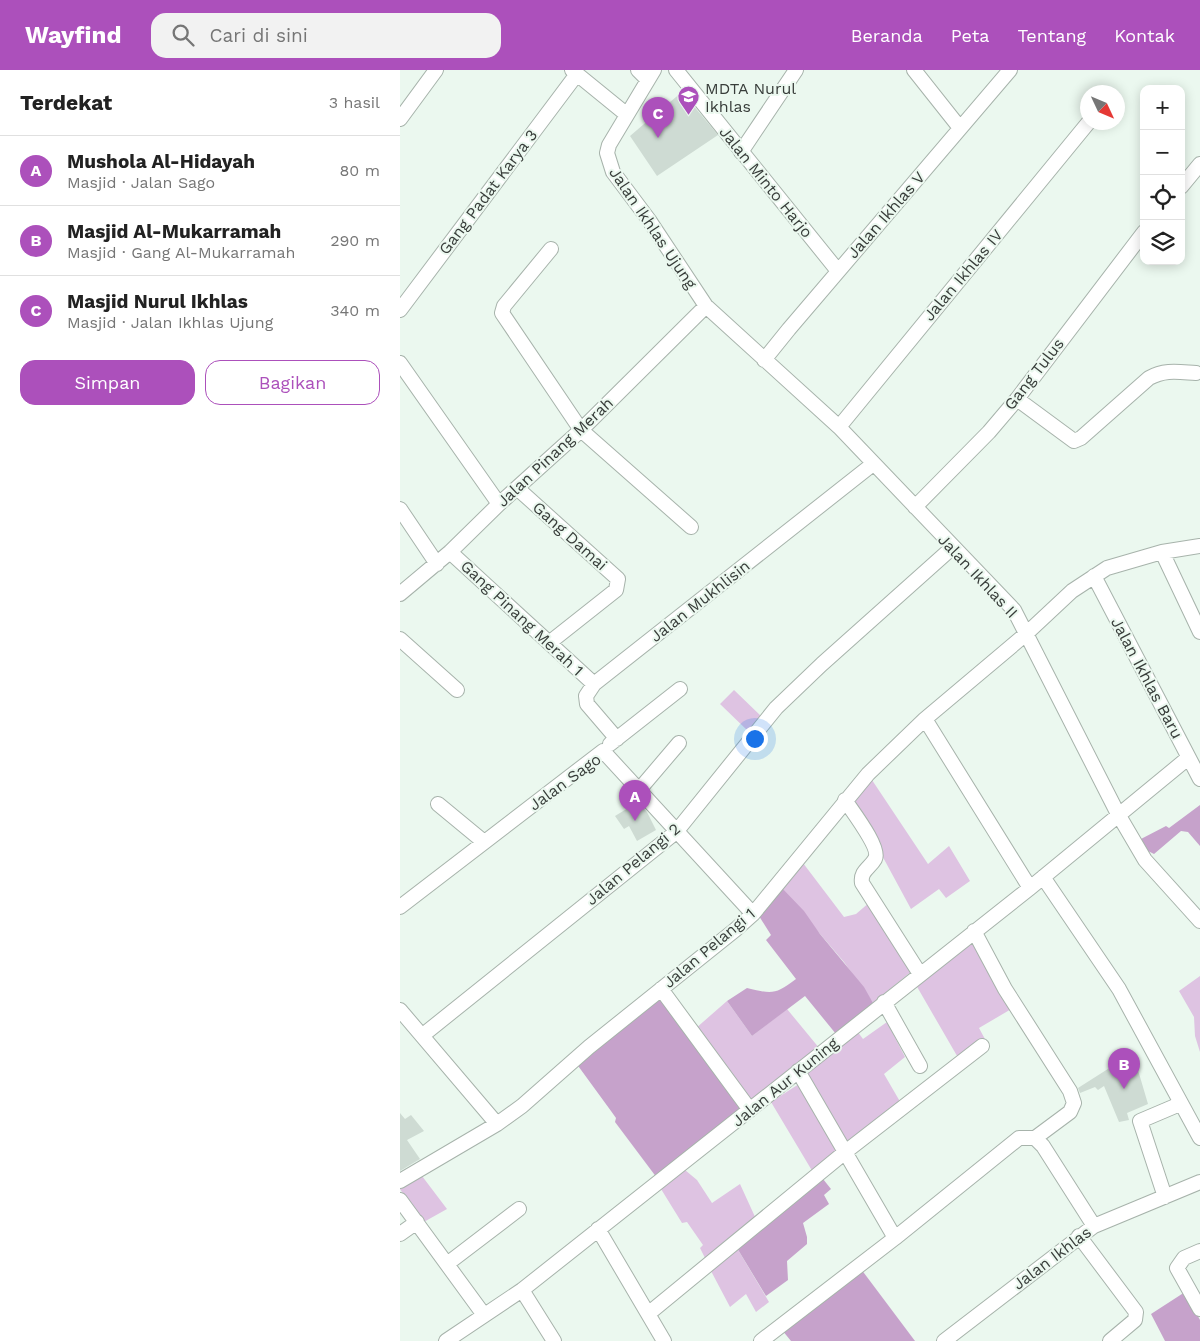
<!DOCTYPE html>
<html lang="id">
<meta charset="utf-8">
<style>
:root{--surface:#fff;--page:#f2f2f2;--text:#222;--muted:#767676;--line:#e0e0e0;--accent:#ac50bb}
body{margin:0;font-family:"Work Sans",sans-serif;background:var(--page);color:var(--text)}
.controls{position:absolute;right:15px;top:15px;display:grid;overflow:hidden;border-radius:10px;box-shadow:0 2px 12px #0003}
.controls button{width:45px;height:45px;display:grid;place-items:center;padding:0;border:0;border-bottom:1px solid var(--line);background:var(--surface);color:var(--text);font:25px sans-serif}
.compass{position:absolute;left:680px;top:15px;width:45px;height:45px;border-radius:50%;background:var(--surface);box-shadow:0 2px 12px #0003;rotate:134deg}
.you{position:absolute;left:354px;top:668px;width:18px;height:18px;margin:-12px;border:4px solid #fff;border-radius:50%;background:#1a73e8;box-shadow:0 0 0 8px #1a73e833}
.badge{display:grid;place-items:center;width:32px;height:32px;border-radius:50%;background:var(--accent);color:#fff;font-size:16px;font-weight:700}
.pin{position:absolute;translate:-50% -41px;filter:drop-shadow(0 1px 2px #0008)}
.pin::after{content:'';position:absolute;top:26px;width:18px;height:15px;background:inherit;clip-path:polygon(0 0,100% 0,50% 100%)}
.list{margin:0;padding:0;list-style:none}
h2{display:flex;justify-content:space-between;align-items:center;height:65px;margin:0;padding:0 20px;font-size:21px}
h2 small{font-size:16px;font-weight:400;color:var(--muted)}
.list li{display:grid;grid-template-columns:32px 1fr auto;gap:15px;align-items:center;box-sizing:border-box;height:70px;padding:0 20px;border-top:1px solid var(--line)}
.list b{display:block;font-size:19px;white-space:nowrap}
.list p{margin:0;font-size:16px;white-space:nowrap;color:var(--muted)}
.list em{font-size:16px;font-style:normal;color:var(--muted)}
.actions{display:flex;gap:10px;padding:15px 20px}
.actions a{flex:1;padding:11px 0;border:1px solid var(--accent);border-radius:15px;text-align:center;font-size:18px;color:var(--accent)}
.actions .main{background:var(--accent);color:#fff}
.icon{flex:none;width:28px;height:28px;fill:none;stroke:currentColor;stroke-width:2;stroke-linecap:round;stroke-linejoin:round}
.map{position:relative;flex:none;width:800px;height:1271px;overflow:hidden}
header{display:flex;align-items:center;gap:30px;box-sizing:border-box;height:70px;padding:0 25px;background:var(--accent);color:#fff}
header strong{font-size:24px}
nav{display:flex;gap:28px;margin-inline-start:auto;font-size:18px}
.search{width:350px;height:45px;background:var(--page);display:flex;align-items:center;gap:12px;box-sizing:border-box;padding:0 18px;border-radius:15px;color:var(--muted);font-size:19px}
main{display:flex}
aside{flex:1;background:var(--surface)}
.map>svg:first-child{display:block}
.green{fill:#dec3e2}
.forest{fill:#c6a2cb}
.building{fill:#cedbd3}
.lines{fill:none;stroke-linecap:round;stroke-linejoin:round}
.minor-casing{stroke:#a7b3ab;stroke-width:16}
.minor{stroke:#fff;stroke-width:14}
.labels{text-anchor:middle;dominant-baseline:central;stroke-width:4;stroke-linejoin:round;paint-order:stroke}
.poi-label{font-size:16px;fill:#383d3a;stroke:#ebf8ef;text-anchor:start}
.street-label{font-size:16px;fill:#383d3a;stroke:#ebf8ef}
</style>
<header>
<strong>Wayfind</strong>
<div class="search"><svg class="icon" aria-label="search" viewBox="0 0 24 24"><circle cx="10" cy="10" r="6"/><path d="M15 15l6 6"/></svg>Cari di sini</div>
<nav><a>Beranda</a><a>Peta</a><a>Tentang</a><a>Kontak</a></nav>
</header>
<main>
<aside>
<h2>Terdekat<small>3 hasil</small></h2>
<ul class="list">
<li><span class="badge">A</span><div><b>Mushola Al-Hidayah</b><p>Masjid · Jalan Sago</p></div><em>80 m</em></li>
<li><span class="badge">B</span><div><b>Masjid Al-Mukarramah</b><p>Masjid · Gang Al-Mukarramah</p></div><em>290 m</em></li>
<li><span class="badge">C</span><div><b>Masjid Nurul Ikhlas</b><p>Masjid · Jalan Ikhlas Ujung</p></div><em>340 m</em></li>
</ul>
<div class="actions"><a class="main">Simpan</a><a>Bagikan</a></div>
</aside>
<div class="map">
<svg width="800" height="1271" viewBox="0 0 800 1271">
<rect width="100%" height="100%" fill="#ebf8ef"/>
<path class="green" d="M 334,620 L 362,647 L 349,662 L 320,634 Z
M 470,707 L 528,794 L 549,776 L 570,811 L 546,828 L 539,819 L 511,839 L 472,767 L 450,732 Z
M 403,793 L 444,847 L 456,844 L 470,832 L 512,901 L 473,933 L 444,892 L 380,817 Z
M 573,868 L 613,938 L 579,958 L 586,971 L 560,991 L 516,915 Z
M 800,906 L 800,982 L 795,966 L 794,947 L 779,921 Z
M 327,931 L 352,966 L 387,939 L 420,979 L 351,1033 L 295,959 Z
M 487,952 L 505,987 L 484,1004 L 502,1035 L 448,1078 L 405,1005 L 457,961 L 463,969 Z
M 399,1014 L 441,1083 L 414,1104 L 371,1032 Z
M 285,1100 L 297,1110 L 312,1133 L 340,1114 L 356,1149 L 305,1188 L 300,1178 L 303,1175 L 287,1152 L 282,1153 L 261,1119 Z
M 22,1106 L 47,1139 L 22,1153 L 0,1119 Z
M 337,1178 L 369,1232 L 356,1242 L 346,1224 L 330,1237 L 311,1201 Z"/>
<path class="forest" d="M 800,735 L 800,776 L 788,762 L 781,761 L 754,784 L 748,781 L 739,770 L 766,756 L 769,758 Z
M 380,816 L 404,841 L 420,864 L 464,917 L 473,933 L 436,964 L 405,926 L 352,966 L 327,931 L 347,918 C 372,924 375,925 396,909 L 366,870 L 371,865 L 359,846 Z
M 260,927 L 344,1038 L 257,1108 L 215,1052 L 216,1048 L 211,1041 L 176,993 Z
M 423,1109 L 431,1119 L 424,1125 L 429,1134 L 403,1153 L 407,1167 L 407,1174 L 387,1191 L 388,1210 L 366,1226 L 337,1178 L 396,1132 L 408,1119 Z
M 461,1199 L 515,1271 L 391,1271 L 382,1260 Z
M 785,1222 L 800,1250 L 800,1271 L 765,1271 L 751,1244 Z"/>
<path class="building" d="M 282,22 L 318,65 L 257,106 L 230,66 L 251,48 L 245,42 L 259,30 L 264,37 Z
M 238,732 L 247,742 L 256,760 L 237,771 L 229,756 L 224,759 L 215,746 Z
M 733,983 L 748,1034 L 727,1043 L 729,1050 L 719,1052 L 704,1016 L 698,1020 L 695,1017 L 680,1023 L 678,1018 Z
M 0,1043 L 5,1049 L 11,1045 L 24,1061 L 7,1070 L 20,1089 L 0,1101 Z"/>
<g class="lines">
<defs>
<path id="minor" d="M 172,0 L 226,44
M 238,0 L 248,10
M 254,0 L 209,75 L 207,83 L 213,102 L 249,150 L 306,236 L 439,357 L 614,540 L 718,744 L 745,790 L 800,851
M 276,0 L 438,201
M 514,0 L 560,58
M 0,49 L 36,0
M 341,82 L 396,0
M 781,117 L 800,94
M 151,179 L 104,236 L 102,243 L 181,360 L 291,457
M 0,240 L 177,4
M 364,290 L 389,259 L 610,0
M 0,293 L 99,434
M 617,329 L 674,371 L 681,368 L 749,308 C 765,299 779,302 796,303
M 439,357 L 688,53
M 117,418 L 218,509 L 216,520 L 149,573
M 515,437 L 589,362 L 617,329 L 744,162
M 0,439 L 37,494
M 50,482 L 194,614
M 762,482 L 800,562
M 694,506 L 800,709
M 0,524 L 50,482 L 99,434 L 181,360 L 306,236
M 0,569 L 57,620
M 525,649 L 630,818
M 217,669 L 187,634 L 186,626 L 194,614 L 473,394
M 210,674 L 280,619
M 239,720 L 279,673
M 445,730 C 452,741 481,778 475,789 C 470,798 460,801 462,813 L 520,904
M 38,734 L 84,772
M 643,807 L 719,919 L 800,1068
M 0,837 L 203,681 L 353,844
M 574,861 L 605,919 L 670,1021 L 674,1033 L 670,1042 L 635,1068
M 261,919 L 350,1040
M 484,932 L 520,996
M 0,940 L 97,1054
M 23,965 L 276,762 L 376,638 L 422,594 L 553,477
M 398,1001 L 495,1168
M 0,1111 L 97,1054 L 122,1036 L 189,977 L 335,860 L 353,844 L 468,704 L 525,649 L 626,564 L 672,521 L 707,498 L 762,482 L 800,476
M 765,1127 L 740,1051 L 780,1034
M 0,1130 L 84,1245
M 198,1159 L 264,1271
M 0,1164 L 17,1152
M 679,1166 L 736,1242 L 735,1250 L 710,1271
M 800,1181 L 784,1188 L 777,1198 L 800,1239
M 47,1194 L 119,1139
M 122,1220 L 154,1271
M 248,1244 L 444,1083 L 582,976
M 46,1271 L 122,1220 L 630,818 L 788,688
M 361,1271 L 495,1168 L 619,1068 L 635,1068 L 643,1076 L 694,1156
M 544,1271 L 694,1156 L 800,1112"/>
</defs>
<use href="#minor" class="minor-casing"/>
<use href="#minor" class="minor"/>
</g>
<defs>
<symbol id="school-pin" viewBox="-11 -11 22 30"><path d="M0 17L-7.5 6A9.5 9.5 0 1 1 7.5 6Z" fill="#ac50bb" stroke="#ebf8ef"/><path d="M0-5L7-2L0 1L-7-2ZM-4 1L0 2.5L4 1V4Q0 6-4 4Z" fill="#fff"/></symbol>
</defs>
<g fill-rule="evenodd">
<use href="#school-pin" x="276" y="14" width="25" height="34"/>
</g>
<g class="labels">
<g class="poi-label">
<text x="305" y="18">MDTA Nurul<tspan x="305" dy="18">Ikhlas</tspan></text>
</g>
<g class="street-label">
<text transform="translate(366 112) rotate(51)">Jalan Minto Harjo</text>
<text transform="translate(88 122) rotate(-53)">Gang Padat Karya 3</text>
<text transform="translate(486 145) rotate(-49)">Jalan Ikhlas V</text>
<text transform="translate(253 158) rotate(56)">Jalan Ikhlas Ujung</text>
<text transform="translate(563 205) rotate(-50)">Jalan Ikhlas IV</text>
<text transform="translate(634 304) rotate(-52)">Gang Tulus</text>
<text transform="translate(155 382) rotate(-43)">Jalan Pinang Merah</text>
<text transform="translate(170 466) rotate(42)">Gang Damai</text>
<text transform="translate(578 506) rotate(47)">Jalan Ikhlas II</text>
<text transform="translate(300 531) rotate(-38)">Jalan Mukhlisin</text>
<text transform="translate(122 548) rotate(43)">Gang Pinang Merah 1</text>
<text transform="translate(747 608) rotate(62)">Jalan Ikhlas Baru</text>
<text transform="translate(165 712) rotate(-36)">Jalan Sago</text>
<text transform="translate(233 794) rotate(-40)">Jalan Pelangi 2</text>
<text transform="translate(309 878) rotate(-40)">Jalan Pelangi 1</text>
<text transform="translate(385 1012) rotate(-39)">Jalan Aur Kuning</text>
<text transform="translate(652 1188) rotate(-37)">Jalan Ikhlas</text>
</g>
</g>
</svg>
<div class="controls">
<button>+</button>
<button>−</button>
<button><svg class="icon" aria-label="locate" viewBox="0 0 24 24"><circle cx="12" cy="12" r="6"/><path d="M12 2v4M12 18v4M2 12h4M18 12h4"/></svg></button>
<button><svg class="icon" aria-label="layers" viewBox="0 0 24 24"><path d="M12 4l9 5-9 5-9-5zM3 14l9 5 9-5"/></svg></button>
</div>
<svg class="compass" viewBox="-18 -18 36 36"><path d="M0-13l5 13h-10z" fill="#e53935"/><path d="M0 13l5-13h-10z" fill="#767676"/></svg>
<div class="you"></div>
<div class="pin badge" style="left:235px;top:751px">A</div>
<div class="pin badge" style="left:724px;top:1019px">B</div>
<div class="pin badge" style="left:258px;top:68px">C</div>
</div>
</main>
